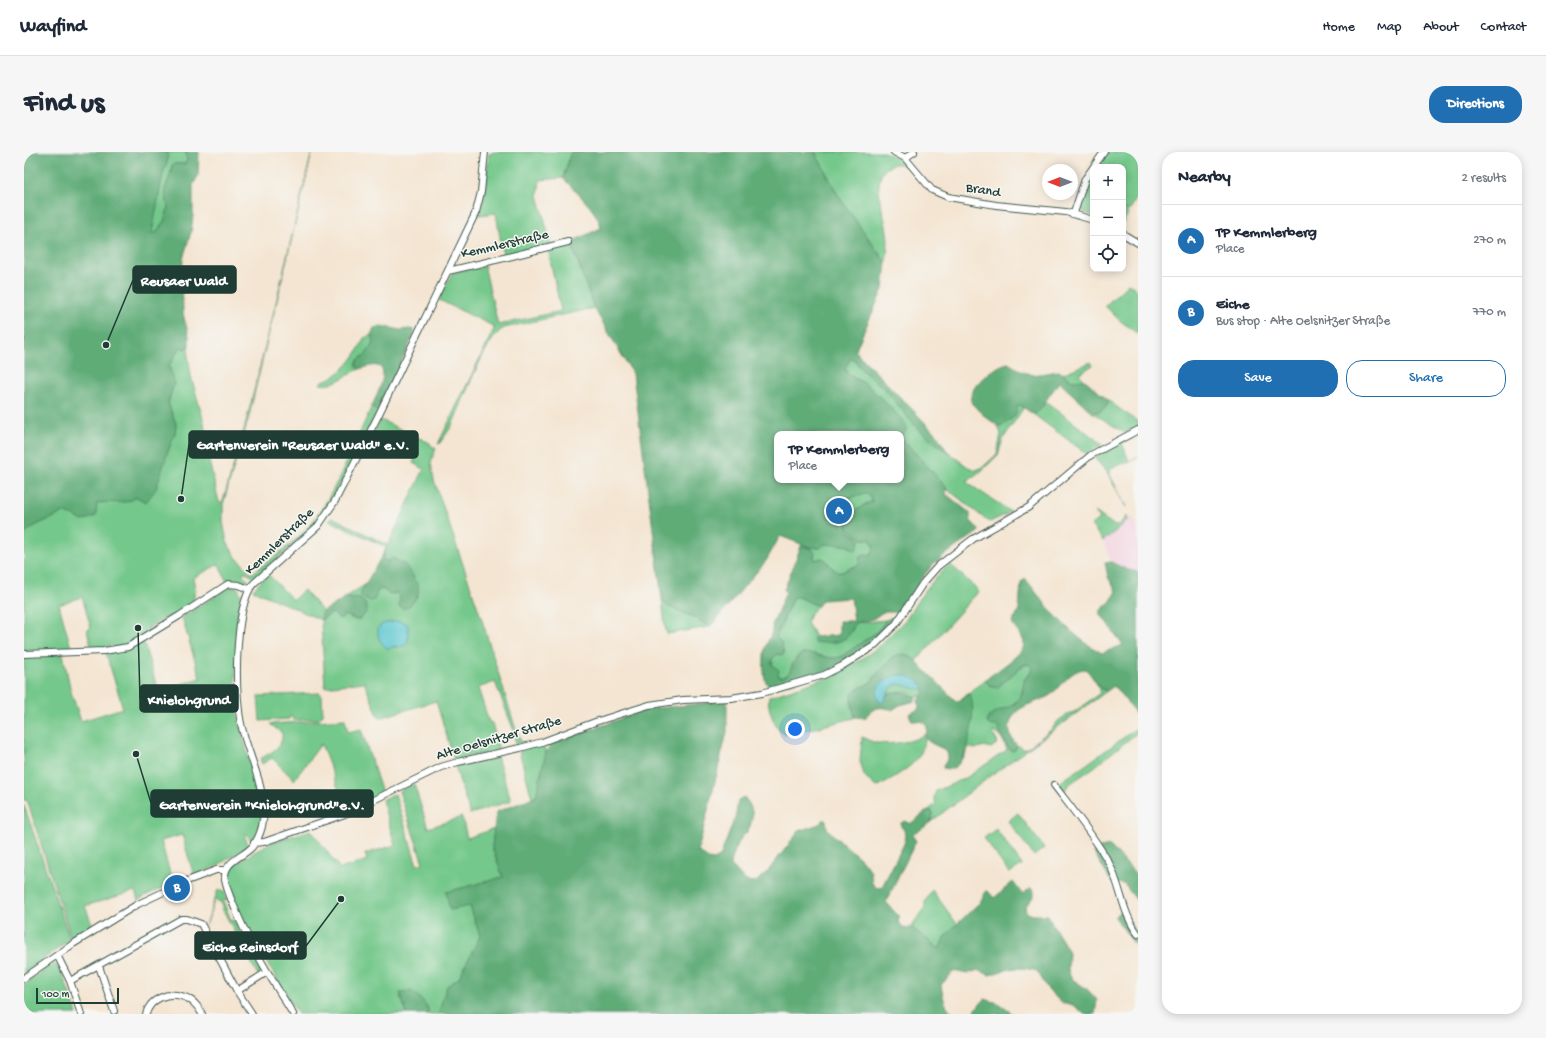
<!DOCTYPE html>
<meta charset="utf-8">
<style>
:root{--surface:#fff;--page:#f6f6f7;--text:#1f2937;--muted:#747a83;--line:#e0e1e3;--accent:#1f6fb2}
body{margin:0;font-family:"Gochi Hand",sans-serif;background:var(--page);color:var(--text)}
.controls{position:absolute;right:12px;top:12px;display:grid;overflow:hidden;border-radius:8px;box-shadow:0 2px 10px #0003}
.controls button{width:36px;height:36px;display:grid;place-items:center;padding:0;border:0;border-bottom:1px solid var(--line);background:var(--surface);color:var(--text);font:20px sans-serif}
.compass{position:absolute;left:1018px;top:12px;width:36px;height:36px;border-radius:50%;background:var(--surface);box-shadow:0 2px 10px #0003;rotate:270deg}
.scale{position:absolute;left:12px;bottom:10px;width:83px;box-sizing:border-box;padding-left:4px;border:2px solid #1f3d34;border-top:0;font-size:11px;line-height:14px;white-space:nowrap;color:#1f3d34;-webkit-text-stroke:3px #f6f6f2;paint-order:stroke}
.you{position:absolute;left:771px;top:577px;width:14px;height:14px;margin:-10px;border:3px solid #fff;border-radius:50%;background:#1a73e8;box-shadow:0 0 0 6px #1a73e833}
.badge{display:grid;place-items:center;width:26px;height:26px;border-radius:50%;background:var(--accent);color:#fff;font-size:13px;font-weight:700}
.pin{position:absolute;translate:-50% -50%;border:2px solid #fff;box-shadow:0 1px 4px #0006}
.popup{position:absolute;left:750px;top:279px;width:130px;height:52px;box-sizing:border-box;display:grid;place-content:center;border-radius:8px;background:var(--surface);filter:drop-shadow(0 1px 3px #0005);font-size:13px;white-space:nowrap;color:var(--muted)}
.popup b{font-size:15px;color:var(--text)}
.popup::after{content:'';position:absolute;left:50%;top:100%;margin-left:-8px;border:8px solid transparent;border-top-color:var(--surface)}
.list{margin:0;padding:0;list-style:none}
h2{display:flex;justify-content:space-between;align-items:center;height:52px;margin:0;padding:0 16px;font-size:17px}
h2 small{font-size:13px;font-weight:400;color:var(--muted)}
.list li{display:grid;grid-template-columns:26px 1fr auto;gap:12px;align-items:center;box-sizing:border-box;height:72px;padding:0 16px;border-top:1px solid var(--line)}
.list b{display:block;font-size:15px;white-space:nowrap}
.list p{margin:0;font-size:13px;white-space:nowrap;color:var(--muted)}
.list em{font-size:13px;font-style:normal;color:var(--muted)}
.actions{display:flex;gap:8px;padding:12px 16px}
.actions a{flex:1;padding:9px 0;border:1px solid var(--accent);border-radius:16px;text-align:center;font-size:14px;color:var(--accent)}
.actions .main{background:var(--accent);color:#fff}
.icon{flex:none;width:22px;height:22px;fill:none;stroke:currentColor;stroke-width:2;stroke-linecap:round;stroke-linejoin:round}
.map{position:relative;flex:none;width:1114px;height:862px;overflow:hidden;border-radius:16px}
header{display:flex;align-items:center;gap:24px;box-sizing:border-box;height:56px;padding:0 20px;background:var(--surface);border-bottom:1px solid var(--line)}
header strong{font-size:19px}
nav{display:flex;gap:22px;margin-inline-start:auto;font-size:14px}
.intro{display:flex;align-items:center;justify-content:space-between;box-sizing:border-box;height:96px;padding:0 24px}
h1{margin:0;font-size:28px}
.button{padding:10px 18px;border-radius:16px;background:var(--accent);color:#fff;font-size:14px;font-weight:700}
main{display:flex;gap:24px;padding:0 24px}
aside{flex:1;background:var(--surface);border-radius:16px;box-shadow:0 2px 10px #0003}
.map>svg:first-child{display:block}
.built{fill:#f3cfdf}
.green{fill:#74c88b;stroke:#4a8260;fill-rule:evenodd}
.forest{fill:#5fac77;stroke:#3f7456;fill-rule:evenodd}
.water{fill:#59c6d0;stroke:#3c8282}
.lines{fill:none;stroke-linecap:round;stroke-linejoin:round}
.minor-casing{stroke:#3f564c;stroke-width:8}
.minor{stroke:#fff;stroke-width:6}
.labels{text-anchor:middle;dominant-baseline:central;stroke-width:3;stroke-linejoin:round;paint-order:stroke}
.street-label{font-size:14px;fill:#1f3d34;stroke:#f6f6f2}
.leader{fill:none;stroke:#1f3d34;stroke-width:1.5}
.callout-dot{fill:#1f3d34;stroke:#f6f6f2;stroke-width:1.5}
.callout{fill:#1f3d34;stroke:#1f3d34;stroke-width:1.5}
.callout-label{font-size:15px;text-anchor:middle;font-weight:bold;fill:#fff}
</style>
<header>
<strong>Wayfind</strong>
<nav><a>Home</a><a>Map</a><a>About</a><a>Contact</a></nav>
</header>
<div class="intro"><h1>Find us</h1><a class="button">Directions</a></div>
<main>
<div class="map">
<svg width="1114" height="862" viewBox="0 0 1114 862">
<rect width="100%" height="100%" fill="#f6f6f2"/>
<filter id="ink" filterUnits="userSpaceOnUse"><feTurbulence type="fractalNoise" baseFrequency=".025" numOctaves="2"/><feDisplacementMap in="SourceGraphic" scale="8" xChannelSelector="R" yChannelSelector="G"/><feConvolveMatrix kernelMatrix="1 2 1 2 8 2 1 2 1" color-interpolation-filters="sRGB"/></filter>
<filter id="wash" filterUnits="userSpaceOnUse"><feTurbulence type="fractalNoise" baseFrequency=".012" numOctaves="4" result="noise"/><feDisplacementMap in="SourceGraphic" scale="16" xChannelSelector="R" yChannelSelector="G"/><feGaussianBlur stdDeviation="0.9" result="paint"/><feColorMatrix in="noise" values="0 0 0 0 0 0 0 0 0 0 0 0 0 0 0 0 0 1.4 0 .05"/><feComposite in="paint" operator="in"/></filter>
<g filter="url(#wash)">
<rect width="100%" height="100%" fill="#f4e5d2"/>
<path class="built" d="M 1109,365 L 1114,377 L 1114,420 L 1104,418 L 1087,410 L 1079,389 L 1098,374 L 1099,370 Z"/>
<path class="green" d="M 144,0 L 162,0 L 163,8 L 161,12 L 150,12 L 148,13 L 147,21 L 141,37 L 144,57 L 140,69 L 131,82 L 128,81 L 129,74 L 139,21 L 143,10 Z
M 288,0 L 224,268 L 199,352 L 199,370 L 203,390 L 211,404 L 227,421 L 229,421 C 245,408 263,397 277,382 C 309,352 329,293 348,254 L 350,257 L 356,254 L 308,348 L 291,374 L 232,425 L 230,426 L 221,420 L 219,420 L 219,423 L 225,429 L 224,431 L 203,431 L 195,412 L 169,426 L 172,440 L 170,441 C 172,456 158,463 145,465 C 139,467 131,472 125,475 L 126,480 L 111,490 L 91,496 L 88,493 L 86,493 L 84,496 L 68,497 L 63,478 L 67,476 L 58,445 L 35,453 L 48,499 L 0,501 L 0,383 C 10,370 27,369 39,360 L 50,364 L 59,369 L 73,351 L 108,348 L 143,302 L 151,281 L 152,272 L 144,251 L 150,231 L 145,214 L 156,195 L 164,195 L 165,191 L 164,204 L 167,224 L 180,270 L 185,309 L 195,350 L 197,351 L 199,349 L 220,278 L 255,140 Z
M 470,0 L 547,0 L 539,26 L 516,28 L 514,43 L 527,93 L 505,99 L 503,97 L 497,98 L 495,100 L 479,104 L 472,61 L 455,63 L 459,52 L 465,2 Z
M 791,0 L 860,0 L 877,8 L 883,15 C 877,12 872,10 866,14 C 844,25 861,61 863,80 C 865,90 863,101 862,111 L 815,45 Z
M 1082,0 L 1101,0 L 1114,7 L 1114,43 L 1106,58 L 1101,57 L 1105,60 L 1099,71 L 1099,15 L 1071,15 Z
M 1069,18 L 1069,64 C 1063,61 1056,60 1055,52 L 1064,25 Z
M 547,90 L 570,156 L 480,176 C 460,187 439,251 428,273 C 425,279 420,285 416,291 L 414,292 L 471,175 L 415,148 L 428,121 L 452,115 L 455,117 L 460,113 L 474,173 L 537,159 L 524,98 Z
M 1105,131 L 1114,139 L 1114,182 L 1094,167 L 1081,154 Z
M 347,183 L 349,185 C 350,196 341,203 333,209 L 333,215 L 336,217 C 325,221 307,236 296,232 L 298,229 C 317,225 333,203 340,186 Z
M 826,207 L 830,207 L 838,218 L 862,238 L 893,276 L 944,315 L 952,318 L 959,315 L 973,302 L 977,282 L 974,274 L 980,272 L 993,254 L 996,253 L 1000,255 L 979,287 L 974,303 L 953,323 L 942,330 L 987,360 L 966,370 L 961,367 L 926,339 L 922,338 L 922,335 L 878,287 L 878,283 L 841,232 L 827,224 L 822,220 L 821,216 Z
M 1067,210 L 1069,213 L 1055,222 L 1061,228 L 1049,229 L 1038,222 Z
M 1084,248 C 1093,256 1104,262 1114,270 L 1114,275 L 1101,281 L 1069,261 L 1076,259 L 1083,254 Z
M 1021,249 L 1078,292 L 1063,302 L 1009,262 L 1013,261 L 1019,255 Z
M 357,268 L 406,291 L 406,293 L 412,296 L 407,311 L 410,328 L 458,468 L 492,578 L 499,593 L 496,591 L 492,593 L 490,579 L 471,530 L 454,536 L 465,570 L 468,571 L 475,599 L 430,608 L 412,549 L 355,566 L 340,530 L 301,535 L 297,468 L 229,438 L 244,422 L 269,448 L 280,438 L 299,460 L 297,467 L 308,461 L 325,464 L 329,467 L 333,468 L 343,460 L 326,445 L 322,445 L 342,432 L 337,440 L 351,443 L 353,439 L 358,437 L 369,442 L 373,441 L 375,444 L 376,449 L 375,451 L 385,454 L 391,448 L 394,442 L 389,427 L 379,411 L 361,409 L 359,407 L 362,395 L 305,368 L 308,365 L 364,393 L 400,317 L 389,311 L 391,307 L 347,287 ZM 373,469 L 374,495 L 367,495 L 355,485 L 354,477 L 358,472 Z
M 1107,285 L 1109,286 L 1098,291 L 1105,309 L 1114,305 L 1114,306 L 1087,316 L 1085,321 L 1102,355 L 1083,320 L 1074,310 L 1072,303 Z
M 841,340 L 845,343 L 848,350 L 841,352 L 823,367 L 835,384 L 838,387 L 847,388 C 850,393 851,397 847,402 L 839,403 L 836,412 C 832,414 817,421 813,420 L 798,406 L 791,408 L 788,397 L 777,394 L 778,391 L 785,395 L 796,396 L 801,392 L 818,392 L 827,395 L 833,385 C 825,380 818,377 817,367 L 805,366 L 804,363 L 811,353 Z
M 1071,360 L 1091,374 L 1094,374 L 1103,363 L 1104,368 L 1099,370 L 1098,374 L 1079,389 L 1067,373 L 1076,366 Z
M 926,412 L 955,439 L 892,509 L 889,506 L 880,502 L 873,503 L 867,506 L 864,512 L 856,518 L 847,530 L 832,538 L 828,543 L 827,548 L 831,565 L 830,566 L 767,582 C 762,582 759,582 755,578 C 750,573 742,552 745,545 L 808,524 L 836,508 L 853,496 L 883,466 L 894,448 L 904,435 L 914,423 Z
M 206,435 L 214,436 L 217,443 L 213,473 L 211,551 L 218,582 L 237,650 C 238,665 236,678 228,690 L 225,685 L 222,682 L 220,683 L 225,694 L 191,715 L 170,724 L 158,683 L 137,689 L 149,732 L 127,741 L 114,748 L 111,739 L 61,754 L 69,775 L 47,786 L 3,648 L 0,649 L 0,505 L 39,502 L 47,540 L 57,569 L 99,556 L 82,501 L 116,490 L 120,492 L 134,539 L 176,526 L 158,465 Z
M 769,445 L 775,445 L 794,454 L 785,464 L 783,470 L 791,485 L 789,487 L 791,491 L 800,490 L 809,491 L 828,479 L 831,471 L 862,468 L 854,479 L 817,505 C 808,507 802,505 794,503 C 790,501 785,502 780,501 C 778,502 774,504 772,506 C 764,514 770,526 754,525 C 750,515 741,502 760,502 L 757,490 L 752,485 L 753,483 Z
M 638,447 L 643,454 L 668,464 L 685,474 L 685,475 L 643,482 L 641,474 Z
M 1004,512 L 1008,516 C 1007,522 1002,523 1000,529 C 999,534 999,539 996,544 C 992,553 976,559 967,562 L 979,584 L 982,594 L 991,598 L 993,593 L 998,597 L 1002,597 L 1028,577 L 1034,569 L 1044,562 L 1050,560 L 1076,541 L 1076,537 L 1065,520 L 1079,538 L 1083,539 L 964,626 L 904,672 L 908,668 L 908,659 L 903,659 L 912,652 L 910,645 L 912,639 L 942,626 L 983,598 C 980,591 978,583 970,580 L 969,582 L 974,591 L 967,596 L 960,594 L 951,597 L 945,595 L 939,607 C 947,584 950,566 945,542 L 938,546 L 962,527 L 963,530 L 979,531 C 986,524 993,515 1004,512 Z
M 875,531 L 897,537 L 900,536 L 900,542 C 892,548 889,543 882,540 C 874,538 865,541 861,547 C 864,540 867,534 875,531 Z
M 296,541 L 298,543 L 299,563 L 295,567 L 270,568 L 266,564 L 265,567 L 236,569 L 234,544 Z
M 321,567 L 324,580 L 337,577 L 358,641 L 323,659 L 297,592 L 270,628 L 248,606 L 238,612 L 236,607 C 246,601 260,595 258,581 L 246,572 Z
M 1114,575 L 1114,580 L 1069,616 L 1044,633 L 1039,642 L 1035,636 L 1038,629 L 1063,612 Z
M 901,582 C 902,589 898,602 892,608 C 886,616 862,631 852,635 C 830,617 837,610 838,585 C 842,587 848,590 853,591 C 866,593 892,590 901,582 Z
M 516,593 L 520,595 L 522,600 L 512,645 L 508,646 L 495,599 Z
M 473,605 L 487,649 L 446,662 L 431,614 Z
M 390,632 L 404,676 L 438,665 L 443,686 L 470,677 L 468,695 L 479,725 L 446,754 L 456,784 L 435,826 L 423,834 L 419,846 L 415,862 L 405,862 L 403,854 L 376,844 L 383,862 L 274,862 L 231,791 L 215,759 L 205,728 L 207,716 L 222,705 L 244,692 L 287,678 L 316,717 L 343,708 L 341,702 L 371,693 L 358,648 L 371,642 L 393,713 L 399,711 L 375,639 Z
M 0,653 L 46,788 L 0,821 Z
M 994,661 L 1020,696 L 1010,704 L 984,669 Z
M 972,677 L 998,713 L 985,721 L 960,686 Z
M 194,737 L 200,739 L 203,748 L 199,749 L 207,768 L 210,767 L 224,796 L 235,815 L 238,816 L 237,821 L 234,823 L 199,758 L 197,750 L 190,748 L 182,774 Z
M 908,738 L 933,772 L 922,783 L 915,797 L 887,775 L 901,755 L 901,750 Z
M 29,812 L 36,815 L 53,862 L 0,862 L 0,832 Z"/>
<path class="forest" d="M 0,0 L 144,0 L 143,10 L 139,21 L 129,74 L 128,81 L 131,82 L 140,69 L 144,57 L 141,37 L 147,21 L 148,13 L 150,12 L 161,12 L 163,8 L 162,0 L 175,0 L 174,24 L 169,33 L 169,64 L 167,80 L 159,107 L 158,122 L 159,162 L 165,184 L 165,191 L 161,197 L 156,195 L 145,214 L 150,231 L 144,251 L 152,272 L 151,281 L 143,302 L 132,337 L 122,350 L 112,345 C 102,354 86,349 73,351 L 72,364 L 59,369 L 50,364 L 39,360 C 27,369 10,370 0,383 Z
M 547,0 L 791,0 L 815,45 L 862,111 L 859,137 L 831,199 L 912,282 L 925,302 L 893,276 L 862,238 L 838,218 L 830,207 L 826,207 L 821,217 C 824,225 834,227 841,232 C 856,243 869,259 882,272 L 882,279 L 878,283 L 878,287 L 922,335 L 922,342 L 946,361 L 946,368 L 955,378 L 954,380 C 940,390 924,399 911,411 C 898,424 887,441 880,457 L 873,460 L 859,460 L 849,467 L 831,471 C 822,495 811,489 791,491 L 789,487 L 791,485 L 815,483 L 815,469 L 830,469 L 827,446 L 798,448 L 794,454 L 775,445 L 769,445 L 753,483 L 752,485 L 757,490 L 760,502 L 757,503 L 755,502 C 749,504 748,507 748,513 L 755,518 L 754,523 L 756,526 C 773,521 764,509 780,501 C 785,502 790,501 794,503 C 802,505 808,507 817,505 L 854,479 L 862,468 L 873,463 L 876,464 L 848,494 L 802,520 L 747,537 C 738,533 739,506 741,497 C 743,489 750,481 748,473 L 762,440 L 760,438 L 777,394 L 788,397 L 791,401 L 790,405 L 791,408 L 798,406 L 802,408 L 806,414 L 815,421 L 836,412 L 835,408 L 836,405 L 847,402 C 851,397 850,393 847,388 L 839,387 L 823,376 C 820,365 839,352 848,350 C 847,345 846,343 841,341 C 832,344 815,349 809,356 L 809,360 L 804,363 L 805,366 L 811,364 L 816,364 L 818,373 L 821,378 L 837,388 L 834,392 L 834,396 L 830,398 C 822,390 811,394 801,392 L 796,396 L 785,395 L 756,384 L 742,409 L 686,475 L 668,464 L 643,454 L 638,447 L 609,222 L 570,156 L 547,90 L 577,76 C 575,60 550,38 539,26 ZM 753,282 L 877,282 L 877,328 L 753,328 Z
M 357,174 L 377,178 L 385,177 L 390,178 L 390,183 L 356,254 L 352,257 L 350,257 L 348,254 C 356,236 373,203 336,217 L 333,215 L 333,209 C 341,203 350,196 349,185 L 347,183 L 350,176 Z
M 984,211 L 999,220 L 1009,223 L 1035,219 L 1049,229 L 1061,228 L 1084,248 L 1083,254 L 1076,259 L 1069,261 L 1035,230 L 1013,261 L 1009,262 L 996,253 L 993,254 C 994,265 983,272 974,274 C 965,267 953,260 948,250 C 941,236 972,213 984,211 Z
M 363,395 L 359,407 L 361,409 L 365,409 L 368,406 L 372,407 L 376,411 L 379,411 C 383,416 387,420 390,425 L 389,427 C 401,438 391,450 380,457 L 375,454 C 375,448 377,446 373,441 L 365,442 L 358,437 L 353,439 L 351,447 C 347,451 341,448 337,444 L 337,440 Z
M 1087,410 L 1104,418 L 1114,420 L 1114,564 L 1090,534 L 1083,539 C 1073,536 1069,523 1061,517 C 1045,518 1037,536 1025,544 C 1016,549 1005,551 996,557 C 983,566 982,582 993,593 L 991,598 L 987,599 C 980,592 978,583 973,574 L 967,574 L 963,571 L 964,565 C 973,557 990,556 996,545 C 999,540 999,535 1000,529 C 1002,524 1007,522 1008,516 L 1004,512 L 999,513 L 973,536 L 968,535 L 962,530 L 962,527 C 970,521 1001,501 1000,492 C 1000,484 991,479 988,471 L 995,458 L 997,430 L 1001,426 C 1022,454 1047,485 1078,501 L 1099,493 L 1075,460 L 1087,449 L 1092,439 L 1084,425 L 1081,411 Z
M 322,445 L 328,447 L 335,446 C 341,450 343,453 343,460 L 334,468 L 321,463 L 316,467 L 308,461 L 297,468 L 299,460 Z
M 880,502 L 889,506 L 932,549 L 934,549 L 945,542 C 954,552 945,607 931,615 C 928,618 923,617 919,616 L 920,611 L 923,608 L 923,600 C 917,594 909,594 902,587 L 903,575 L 901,571 L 895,569 L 888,569 L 885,562 L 895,557 L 894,548 L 900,542 L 900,536 C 890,528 883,522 870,524 L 859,550 L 864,542 C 877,538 880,541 891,545 L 891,549 L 876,553 L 868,558 C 855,553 848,556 841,566 L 831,565 L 827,548 L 828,543 L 832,538 L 847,530 L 856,518 L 864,512 L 867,506 L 874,503 Z
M 703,549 L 703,580 L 674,699 L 684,707 L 690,708 L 696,705 L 712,663 L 714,648 L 720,645 C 730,656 731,666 723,680 C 721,683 719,683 717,686 C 712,695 708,704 707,713 L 722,729 L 732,730 L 744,719 L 775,679 L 795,672 L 799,668 L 802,668 L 803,676 L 807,681 L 837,707 L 847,720 L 848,731 L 853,736 L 858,735 L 880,692 L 882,684 L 879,676 L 877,675 L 877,671 L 881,669 L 886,672 L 903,659 L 908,659 C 911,671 896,678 888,683 L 892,689 L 862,750 L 875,765 L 874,770 C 879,775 881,778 887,775 L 915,797 L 922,783 L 956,750 L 963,738 L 970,746 L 989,730 L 998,742 L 1007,736 L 1010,739 L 1010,744 L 1001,755 L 1002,760 L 1008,763 L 1023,763 L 1045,800 L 1044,818 L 1048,827 L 1063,837 L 1073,848 L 1071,862 L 1060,862 L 1052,855 L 1038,851 L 1025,839 L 1013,819 C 996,813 982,817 966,823 L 954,818 L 943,822 L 930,819 L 917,833 C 919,844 920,857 932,862 L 415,862 L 419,846 L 423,834 L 435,826 L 456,784 L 446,754 L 426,758 L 422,740 L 479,725 L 468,695 L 472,660 L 512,645 L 522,600 L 527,592 L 624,557 Z
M 1086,694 L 1114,724 L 1114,750 L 1100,732 L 1088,731 L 1070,701 L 1072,697 Z
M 1097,759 L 1114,783 L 1114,797 L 1091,765 Z
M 387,839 C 397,846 402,850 405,862 L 383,862 L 376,841 Z
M 961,847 L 974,851 L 989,862 L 949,862 L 954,854 Z"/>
<path class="water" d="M 373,469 L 382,471 L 384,474 L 384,490 L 382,493 L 374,495 L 371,494 L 364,497 C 357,492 353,485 354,477 L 358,472 Z
M 877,523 C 887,525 895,527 900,536 C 888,541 875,524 865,538 C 862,542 862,546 859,550 L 856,550 C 851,544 853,540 855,533 L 870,524 Z"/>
</g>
<g filter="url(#ink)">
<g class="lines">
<defs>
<path id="minor" d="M 870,0 L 881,6 L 908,38 L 924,45 L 972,53 L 1042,60 L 1069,68
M 881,6 L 890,0
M 1050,61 L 1061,27 L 1080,0
M 1099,82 L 1114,91
M 424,119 L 480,106 L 544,90
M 0,502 L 80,499 L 104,495 L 155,464 L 204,432 L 215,433 L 225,437
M 1030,633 C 1049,658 1070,684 1085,711 C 1097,734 1098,761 1114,782
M 230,691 L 240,690 L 321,662 L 417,615 L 434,610 L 496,596 L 518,590 L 571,570 L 625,553 L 659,548 L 707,546 L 738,541 L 800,523 L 818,514 L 850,494 L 872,472 L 899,431 L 914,414 L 949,387 L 1005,355 L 1067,303 L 1114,278
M 33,803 L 46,829 L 57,862
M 75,814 L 90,859
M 0,826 L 49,792 L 114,752 L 163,729 L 192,718 L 202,718
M 46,829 L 157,767 L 163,767 L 177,772 L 213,839 L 243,820
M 213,839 L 228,862
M 122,862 C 126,847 143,840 157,844 C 167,846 174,854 178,862
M 269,862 C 249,829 227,795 212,759 C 208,749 203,739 201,728 C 199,709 218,706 228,695 C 238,683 241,666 239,652 C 237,626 224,601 218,576 C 210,545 210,457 229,432 L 294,374 L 311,349 L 354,264 L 452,60 L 457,40 L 461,0"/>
</defs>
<use href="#minor" class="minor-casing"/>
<use href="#minor" class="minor"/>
</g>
</g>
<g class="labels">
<g class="street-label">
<text transform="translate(959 39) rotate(9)">Brand</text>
<text transform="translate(481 93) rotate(-13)">Kemmlerstraße</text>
<text transform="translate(256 390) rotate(-44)">Kemmlerstraße</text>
<text transform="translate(475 587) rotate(-16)">Alte Oelsnitzer Straße</text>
</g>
</g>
<path class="leader" d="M82 193L109 128M157 347L165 292M114 476L116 547M112 602L127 651M317 747L282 794"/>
<g class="callout-dot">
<circle cx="82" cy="193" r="4"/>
<circle cx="157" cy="347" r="4"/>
<circle cx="114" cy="476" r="4"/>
<circle cx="112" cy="602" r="4"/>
<circle cx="317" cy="747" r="4"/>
</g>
<g class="callout">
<rect x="109" y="114" width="103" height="27" rx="4"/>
<rect x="165" y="279" width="229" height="27" rx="4"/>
<rect x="116" y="533" width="98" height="27" rx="4"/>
<rect x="127" y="638" width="222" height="27" rx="4"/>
<rect x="171" y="780" width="111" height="27" rx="4"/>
</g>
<g class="callout-label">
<text x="160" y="133">Reusaer Wald</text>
<text x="279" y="297">Gartenverein "Reusaer Wald" e.V.</text>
<text x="165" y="552">Knielohgrund</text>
<text x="238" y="657">Gartenverein "Knielohgrund"e.V.</text>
<text x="226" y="799">Eiche Reinsdorf</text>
</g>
</svg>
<div class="controls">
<button>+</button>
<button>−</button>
<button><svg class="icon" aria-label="locate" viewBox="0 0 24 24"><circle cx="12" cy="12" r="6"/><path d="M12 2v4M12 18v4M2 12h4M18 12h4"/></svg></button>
</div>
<svg class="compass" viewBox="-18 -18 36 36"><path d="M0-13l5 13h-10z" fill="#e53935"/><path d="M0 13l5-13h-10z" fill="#747a83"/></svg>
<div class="scale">100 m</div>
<div class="you"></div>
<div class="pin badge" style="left:815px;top:359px">A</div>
<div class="popup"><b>TP Kemmlerberg</b>Place</div>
<div class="pin badge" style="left:153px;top:736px">B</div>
</div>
<aside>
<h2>Nearby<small>2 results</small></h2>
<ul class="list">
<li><span class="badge">A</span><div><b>TP Kemmlerberg</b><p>Place</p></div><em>270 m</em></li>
<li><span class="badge">B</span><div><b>Eiche</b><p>Bus stop · Alte Oelsnitzer Straße</p></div><em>770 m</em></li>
</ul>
<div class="actions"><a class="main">Save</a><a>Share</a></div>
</aside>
</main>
